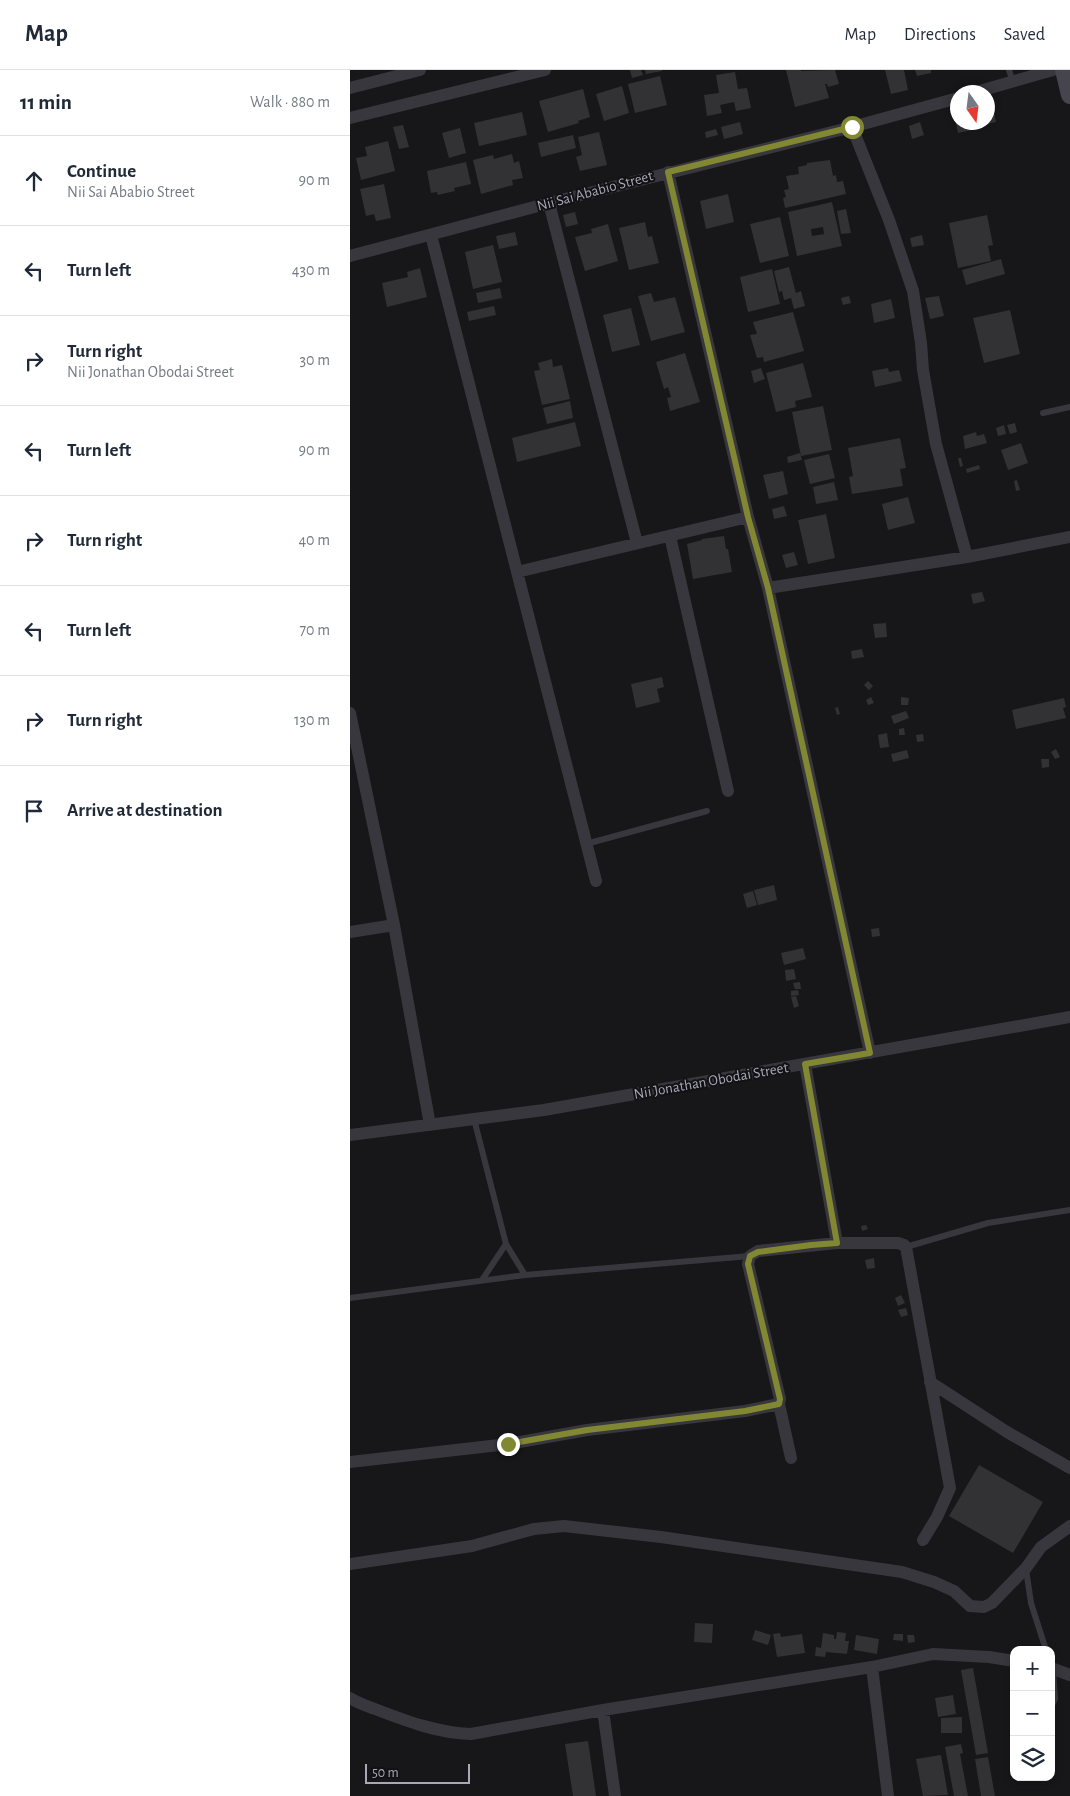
<!DOCTYPE html>
<meta charset="utf-8">
<style>
:root{--surface:#fff;--page:#f6f6f7;--text:#1f2937;--muted:#747a83;--line:#e0e1e3}
body{margin:0;font-family:"Alegreya Sans",sans-serif;background:var(--page);color:var(--text)}
.controls{position:absolute;right:15px;bottom:15px;display:grid;overflow:hidden;border-radius:10px;box-shadow:0 2px 8px #0003}
.controls button{width:45px;height:45px;display:grid;place-items:center;padding:0;border:0;border-bottom:1px solid var(--line);background:var(--surface);color:var(--text);font:25px sans-serif}
.compass{position:absolute;left:600px;top:15px;width:45px;height:45px;border-radius:50%;background:var(--surface);box-shadow:0 2px 8px #0003;rotate:166deg}
.scale{position:absolute;left:15px;bottom:12px;width:105px;box-sizing:border-box;padding-left:5px;border:2px solid #a8a8b9;border-top:0;font-size:14px;line-height:18px;white-space:nowrap;color:#a8a8b9;-webkit-text-stroke:4px #121113;paint-order:stroke}
.stop{position:absolute;width:15px;height:15px;margin:-11px;border:4px solid #828832;border-radius:50%;background:#fff}
.stop.end{background:#828832;border-color:#fff;box-shadow:0 1px 5px #0008}
.list{margin:0;padding:0;list-style:none}
h2{display:flex;justify-content:space-between;align-items:center;height:65px;margin:0;padding:0 20px;font-size:21px}
h2 small{font-size:16px;font-weight:400;color:var(--muted)}
.list li{display:grid;grid-template-columns:32px 1fr auto;gap:15px;align-items:center;box-sizing:border-box;height:90px;padding:0 20px;border-top:1px solid var(--line)}
.list b{display:block;font-size:19px;white-space:nowrap}
.list p{margin:0;font-size:16px;white-space:nowrap;color:var(--muted)}
.list em{font-size:16px;font-style:normal;color:var(--muted)}
.icon{flex:none;width:28px;height:28px;fill:none;stroke:currentColor;stroke-width:2;stroke-linecap:round;stroke-linejoin:round}
.map{position:relative;flex:none;width:720px;height:1726px;overflow:hidden}
header{display:flex;align-items:center;gap:30px;box-sizing:border-box;height:70px;padding:0 25px;background:var(--surface);border-bottom:1px solid var(--line)}
header strong{font-size:24px}
nav{display:flex;gap:28px;margin-inline-start:auto;font-size:18px}
main{display:flex}
aside{flex:1;background:var(--surface)}
.map>svg:first-child{display:block}
.building{fill:#323134;fill-rule:evenodd}
.lines{fill:none;stroke-linecap:round;stroke-linejoin:round}
.lane{stroke:#38373e;stroke-width:6}
.street{stroke:#38373e;stroke-width:12}
.secondary{stroke:#46454e;stroke-width:18}
.route{stroke:#828832;stroke-width:6}
.labels{text-anchor:middle;dominant-baseline:central;stroke-width:4;stroke-linejoin:round;paint-order:stroke}
.street-label{font-size:15px;fill:#a8a8b9;stroke:#121113}
</style>
<header>
<strong>Map</strong>
<nav><a>Map</a><a>Directions</a><a>Saved</a></nav>
</header>
<main>
<aside>
<h2>11 min<small>Walk · 880 m</small></h2>
<ul class="list">
<li><svg class="icon" aria-label="ahead" viewBox="0 0 24 24"><path d="M12 20V5M6 11l6-6 6 6"/></svg><div><b>Continue</b><p>Nii Sai Ababio Street</p></div><em>90 m</em></li>
<li><svg class="icon" aria-label="left" viewBox="0 0 24 24"><path d="M17 20v-9H6M10 6l-5 5 5 5"/></svg><div><b>Turn left</b></div><em>430 m</em></li>
<li><svg class="icon" aria-label="right" viewBox="0 0 24 24"><path d="M7 20v-9h11M14 6l5 5-5 5"/></svg><div><b>Turn right</b><p>Nii Jonathan Obodai Street</p></div><em>30 m</em></li>
<li><svg class="icon" aria-label="left" viewBox="0 0 24 24"><path d="M17 20v-9H6M10 6l-5 5 5 5"/></svg><div><b>Turn left</b></div><em>90 m</em></li>
<li><svg class="icon" aria-label="right" viewBox="0 0 24 24"><path d="M7 20v-9h11M14 6l5 5-5 5"/></svg><div><b>Turn right</b></div><em>40 m</em></li>
<li><svg class="icon" aria-label="left" viewBox="0 0 24 24"><path d="M17 20v-9H6M10 6l-5 5 5 5"/></svg><div><b>Turn left</b></div><em>70 m</em></li>
<li><svg class="icon" aria-label="right" viewBox="0 0 24 24"><path d="M7 20v-9h11M14 6l5 5-5 5"/></svg><div><b>Turn right</b></div><em>130 m</em></li>
<li><svg class="icon" aria-label="arrive" viewBox="0 0 24 24"><path d="M6 21V4h12l-3 4 3 4H6"/></svg><div><b>Arrive at destination</b></div></li>
</ul>
</aside>
<div class="map">
<svg width="720" height="1726" viewBox="0 0 720 1726">
<rect width="100%" height="100%" fill="#171618"/>
<path class="building" d="M 280,0 L 291,0 L 293,5 L 282,8 Z
M 295,0 L 312,0 L 312,1 L 296,4 Z
M 436,0 L 451,0 L 451,1 L 485,0 L 489,14 L 478,17 L 477,14 L 475,14 L 479,28 L 445,37 Z
M 535,0 L 554,0 L 558,20 L 541,24 Z
M 565,0 L 581,0 L 581,3 L 567,6 Z
M 385,2 L 388,19 L 397,18 L 401,38 L 386,41 L 384,32 L 370,35 L 372,43 L 357,46 L 354,25 L 369,23 L 366,5 Z
M 310,6 L 317,35 L 285,43 L 278,14 Z
M 272,16 L 279,43 L 254,51 L 246,24 Z
M 233,19 L 240,47 L 228,51 L 229,53 L 198,62 L 189,31 Z
M 643,37 L 646,52 L 624,57 L 623,52 L 638,52 L 638,38 Z
M 172,42 L 177,65 L 129,76 L 124,53 Z
M 608,43 L 608,52 L 620,52 L 622,60 L 608,63 L 604,44 Z
M 390,52 L 393,64 L 374,69 L 371,57 Z
M 570,52 L 574,65 L 562,69 L 559,56 Z
M 53,55 L 59,77 L 49,79 L 43,57 Z
M 110,58 L 116,83 L 99,88 L 92,63 Z
M 366,59 L 368,65 L 356,68 L 355,62 Z
M 249,62 L 257,95 L 230,101 L 226,87 L 232,85 L 228,67 Z
M 223,65 L 226,78 L 191,87 L 188,73 Z
M 38,71 L 45,101 L 11,110 L 6,88 L 17,86 L 15,77 Z
M 162,84 L 164,93 L 169,91 L 173,108 L 162,110 L 163,115 L 131,124 L 123,90 L 143,85 L 144,89 Z
M 480,90 L 483,106 L 486,105 L 487,112 L 493,111 L 496,124 L 435,138 L 433,128 L 436,127 L 434,120 L 439,119 L 436,106 L 449,104 L 448,97 L 457,95 L 457,93 Z
M 116,92 L 121,114 L 104,118 L 105,121 L 88,125 L 87,122 L 81,123 L 77,101 Z
M 34,114 L 41,148 L 26,151 L 24,144 L 16,146 L 10,119 Z
M 378,124 L 384,152 L 356,159 L 350,131 Z
M 482,132 L 492,176 L 447,186 L 438,142 ZM 473,157 L 474,164 L 462,166 L 461,159 Z
M 496,139 L 501,163 L 491,164 L 487,141 Z
M 225,142 L 228,154 L 216,157 L 213,145 Z
M 637,145 L 643,175 L 638,176 L 641,191 L 608,198 L 599,153 Z
M 430,147 L 439,186 L 410,193 L 400,154 Z
M 295,152 L 298,167 L 302,166 L 309,193 L 279,200 L 269,158 Z
M 258,154 L 268,191 L 235,201 L 225,167 L 242,163 L 241,159 Z
M 165,162 L 168,175 L 149,179 L 146,166 Z
M 572,165 L 574,175 L 562,177 L 560,168 Z
M 143,175 L 152,212 L 123,219 L 115,182 Z
M 651,189 L 655,204 L 616,215 L 612,200 Z
M 439,197 L 447,227 L 446,223 L 451,221 L 455,236 L 444,239 L 441,228 L 434,230 L 432,221 L 429,222 L 424,201 Z
M 70,198 L 77,227 L 37,237 L 32,213 L 58,207 L 57,202 Z
M 422,199 L 430,234 L 398,242 L 390,207 Z
M 150,218 L 152,228 L 128,233 L 126,223 Z
M 301,223 L 304,232 L 325,227 L 335,262 L 301,271 L 288,226 Z
M 499,226 L 501,233 L 493,235 L 491,228 Z
M 589,226 L 594,246 L 580,249 L 575,228 Z
M 541,229 L 545,248 L 524,253 L 521,234 Z
M 144,236 L 146,245 L 119,251 L 117,242 Z
M 281,238 L 290,275 L 262,282 L 253,245 Z
M 660,240 L 670,284 L 634,293 L 623,248 Z
M 443,242 L 454,281 L 414,292 L 413,287 L 407,288 L 400,265 L 407,264 L 403,252 Z
M 335,283 L 350,332 L 320,341 L 317,328 L 321,327 L 318,317 L 314,319 L 306,292 Z
M 202,289 L 203,297 L 212,295 L 220,329 L 192,335 L 184,301 L 190,300 L 188,293 Z
M 453,293 L 462,327 L 445,331 L 446,337 L 426,342 L 416,303 Z
M 411,298 L 415,309 L 404,313 L 401,301 Z
M 538,298 L 539,302 L 549,300 L 552,311 L 525,317 L 522,301 Z
M 220,331 L 223,348 L 197,354 L 193,338 Z
M 473,336 L 482,380 L 451,386 L 442,342 Z
M 225,352 L 231,376 L 167,392 L 162,368 Z
M 665,353 L 667,362 L 660,364 L 657,355 Z
M 654,355 L 656,364 L 648,366 L 646,358 Z
M 626,362 L 627,366 L 634,364 L 637,373 L 615,379 L 613,366 Z
M 550,368 L 556,398 L 550,399 L 553,416 L 502,424 L 499,407 L 503,406 L 498,378 Z
M 671,373 L 678,393 L 658,400 L 651,380 Z
M 450,383 L 452,390 L 438,393 L 437,387 Z
M 479,384 L 485,408 L 460,414 L 454,390 Z
M 608,388 L 611,388 L 613,396 L 610,397 Z
M 629,395 L 630,399 L 617,403 L 616,399 Z
M 433,401 L 438,424 L 419,429 L 413,405 Z
M 667,410 L 670,420 L 666,421 L 664,411 Z
M 484,412 L 488,430 L 466,434 L 463,417 Z
M 558,427 L 565,453 L 538,460 L 532,434 Z
M 434,436 L 437,446 L 424,449 L 422,439 Z
M 476,444 L 485,488 L 458,494 L 448,450 Z
M 374,466 L 376,479 L 378,479 L 382,502 L 343,509 L 337,474 L 352,470 L 352,469 Z
M 444,482 L 448,495 L 436,498 L 432,485 Z
M 632,522 L 635,531 L 623,534 L 621,524 Z
M 536,553 L 537,567 L 525,568 L 523,554 Z
M 512,579 L 514,587 L 502,589 L 501,581 Z
M 312,607 L 314,617 L 307,619 L 310,632 L 286,638 L 281,614 Z
M 518,611 L 523,616 L 519,620 L 514,615 Z
M 521,627 L 524,633 L 518,635 L 516,630 Z
M 551,627 L 559,628 L 558,635 L 551,635 Z
M 714,628 L 716,637 L 713,638 L 716,648 L 666,659 L 662,640 Z
M 488,637 L 490,644 L 487,645 L 485,638 Z
M 556,641 L 559,648 L 544,654 L 541,646 Z
M 554,658 L 555,665 L 549,665 L 549,659 Z
M 537,663 L 539,677 L 530,678 L 528,665 Z
M 573,664 L 574,671 L 567,672 L 566,665 Z
M 706,679 L 710,687 L 705,689 L 701,682 Z
M 557,680 L 559,688 L 543,692 L 541,684 Z
M 691,689 L 699,689 L 699,697 L 692,698 Z
M 424,815 L 427,830 L 408,835 L 404,820 Z
M 403,821 L 407,835 L 397,838 L 393,824 Z
M 529,858 L 530,866 L 522,867 L 521,859 Z
M 453,878 L 456,889 L 434,895 L 431,883 Z
M 444,899 L 446,909 L 436,911 L 435,900 Z
M 450,912 L 451,919 L 445,919 L 443,913 Z
M 448,920 L 449,925 L 441,926 L 441,921 Z
M 446,926 L 449,936 L 444,938 L 441,927 Z
M 516,1155 L 518,1159 L 512,1161 L 511,1156 Z
M 524,1188 L 525,1198 L 517,1199 L 515,1190 Z
M 551,1225 L 555,1233 L 548,1236 L 545,1228 Z
M 556,1238 L 558,1245 L 551,1247 L 548,1240 Z
M 629,1395 L 693,1432 L 663,1483 L 599,1446 Z
M 345,1553 L 363,1554 L 362,1573 L 344,1572 Z
M 405,1560 L 421,1565 L 418,1575 L 402,1570 Z
M 487,1562 L 496,1563 L 495,1571 L 499,1571 L 497,1584 L 476,1582 L 475,1587 L 465,1586 L 466,1577 L 471,1578 L 473,1563 L 484,1565 L 484,1569 L 486,1569 Z
M 430,1563 L 431,1567 L 452,1564 L 455,1583 L 427,1587 L 423,1564 Z
M 544,1564 L 553,1564 L 553,1571 L 543,1570 Z
M 506,1565 L 529,1569 L 527,1584 L 504,1580 Z
M 557,1565 L 564,1565 L 565,1572 L 558,1573 Z
M 623,1598 L 638,1683 L 626,1685 L 611,1600 Z
M 603,1625 L 606,1644 L 588,1647 L 585,1628 Z
M 612,1647 L 612,1663 L 591,1663 L 591,1648 Z
M 238,1671 L 246,1726 L 223,1726 L 215,1674 Z
M 611,1674 L 613,1683 L 610,1684 L 618,1726 L 604,1726 L 595,1677 Z
M 591,1685 L 598,1725 L 573,1726 L 566,1689 Z
M 638,1687 L 645,1726 L 631,1726 L 625,1689 Z"/>
<g class="lines">
<path class="lane" d="M 659,0 L 663,12
M 693,343 L 720,337
M 236,774 L 357,741
M 124,1049 L 156,1174
M 556,1177 L 638,1153 L 720,1140
M 132,1210 L 156,1174 L 175,1205
M 0,1228 L 175,1205 L 400,1186
M 676,1499 L 681,1533 L 696,1580
M 701,1637 L 705,1629 L 703,1599"/>
<path class="street" d="M 0,18 L 70,0
M 626,22 L 703,0
M 0,48 L 195,0
M 502,57 L 539,150 L 563,221 L 571,273 L 573,300 L 586,374 L 617,487
M 318,102 L 398,447 L 418,518 L 520,983
M 199,133 L 287,473
M 81,165 L 246,811
M 0,186 L 199,133 L 502,57 L 608,28
M 320,466 L 378,721
M 167,502 L 398,447
M 418,518 L 617,487 L 720,467
M 0,643 L 44,855 L 80,1055
M 0,862 L 44,855
M 455,994 L 487,1173 L 548,1173 L 554,1175 L 556,1177 L 600,1418 L 587,1447 L 573,1470
M 0,1065 L 194,1040 L 720,947
M 580,1312 L 657,1362 L 720,1398
M 429,1334 L 441,1388
M 0,1392 L 158,1374 L 237,1360 L 395,1341 L 429,1334 L 430,1329 L 398,1194 L 400,1186 L 408,1181 L 487,1173
M 0,1494 L 122,1476 L 184,1459 L 214,1456 L 311,1467 L 552,1502 L 584,1512 L 604,1521 L 620,1536 L 634,1537 L 642,1533 L 676,1498 L 691,1477 L 720,1456
M 522,1597 L 538,1726
M 701,1598 L 720,1605
M 0,1628 C 8,1633 17,1636 25,1639 C 56,1651 88,1663 121,1664 L 253,1640 L 522,1597 L 583,1584 L 639,1587 L 664,1591
M 253,1640 L 265,1726"/>
<path class="secondary" d="M 714,0 L 720,25"/>
</g>
<g class="lines">
<path class="route" d="M 158,1374 L 237,1360 L 395,1341 L 429,1334 L 430,1329 L 398,1194 L 400,1186 L 408,1182 L 461,1175 L 487,1173 L 455,994 L 520,983 L 418,518 L 398,447 L 318,102 L 502,57"/>
</g>
<g class="labels">
<g class="street-label">
<text transform="translate(245 121) rotate(-15)">Nii Sai Ababio Street</text>
<text transform="translate(361 1011) rotate(-10)">Nii Jonathan Obodai Street</text>
</g>
</g>
</svg>
<div class="controls">
<button>+</button>
<button>−</button>
<button><svg class="icon" aria-label="layers" viewBox="0 0 24 24"><path d="M12 4l9 5-9 5-9-5zM3 14l9 5 9-5"/></svg></button>
</div>
<svg class="compass" viewBox="-18 -18 36 36"><path d="M0-13l5 13h-10z" fill="#e53935"/><path d="M0 13l5-13h-10z" fill="#747a83"/></svg>
<div class="scale">50 m</div>
<div class="stop" style="left:502px;top:57px"></div>
<div class="stop end" style="left:158px;top:1374px"></div>
</div>
</main>
